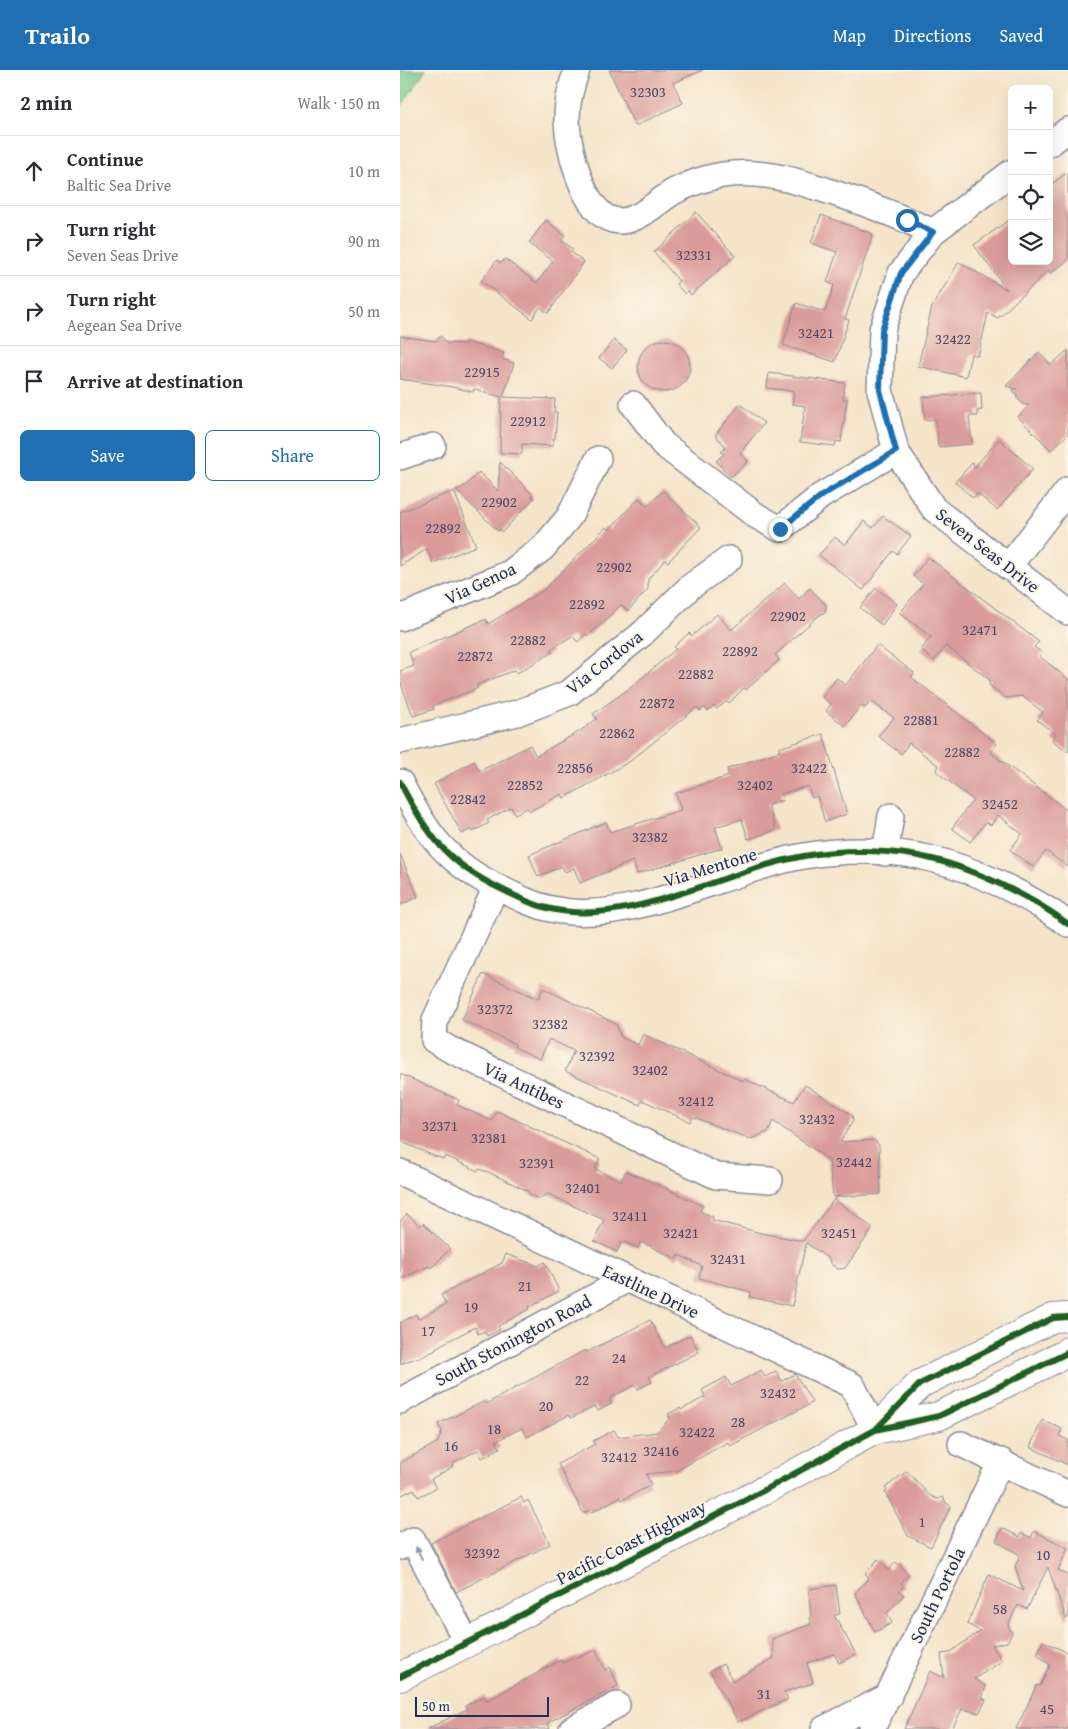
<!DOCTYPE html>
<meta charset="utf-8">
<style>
:root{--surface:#fff;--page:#f7f7f7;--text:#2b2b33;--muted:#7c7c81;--line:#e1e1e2;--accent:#1f6fb2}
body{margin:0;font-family:"Gentium Book Plus",serif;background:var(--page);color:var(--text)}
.controls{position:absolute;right:15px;top:15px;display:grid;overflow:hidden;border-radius:8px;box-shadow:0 5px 20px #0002}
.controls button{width:45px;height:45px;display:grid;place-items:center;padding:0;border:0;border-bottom:1px solid var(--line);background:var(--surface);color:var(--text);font:25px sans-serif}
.scale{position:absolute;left:15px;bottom:12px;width:134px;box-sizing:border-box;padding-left:5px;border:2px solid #1b2f5e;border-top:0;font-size:14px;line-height:18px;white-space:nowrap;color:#1b2f5e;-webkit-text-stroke:4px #fcf5e5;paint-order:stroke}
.stop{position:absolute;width:15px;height:15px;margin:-11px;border:4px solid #1f6fb2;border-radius:50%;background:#fff}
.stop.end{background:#1f6fb2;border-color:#fff;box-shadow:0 1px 5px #0008}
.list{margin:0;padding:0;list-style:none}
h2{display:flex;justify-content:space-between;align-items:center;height:65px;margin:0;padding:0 20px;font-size:21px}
h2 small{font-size:16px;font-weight:400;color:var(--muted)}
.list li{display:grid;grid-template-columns:32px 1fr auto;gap:15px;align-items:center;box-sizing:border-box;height:70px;padding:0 20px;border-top:1px solid var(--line)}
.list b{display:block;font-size:19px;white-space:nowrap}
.list p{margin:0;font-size:16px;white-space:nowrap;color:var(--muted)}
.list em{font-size:16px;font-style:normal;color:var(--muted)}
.actions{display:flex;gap:10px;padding:15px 20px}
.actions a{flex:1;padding:11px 0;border:1px solid var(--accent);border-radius:8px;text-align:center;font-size:18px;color:var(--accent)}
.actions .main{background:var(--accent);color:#fff}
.icon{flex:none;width:28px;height:28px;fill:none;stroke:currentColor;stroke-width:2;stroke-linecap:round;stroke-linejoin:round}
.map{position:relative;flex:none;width:668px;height:1659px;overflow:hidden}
header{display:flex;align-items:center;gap:30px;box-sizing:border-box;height:70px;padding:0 25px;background:var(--accent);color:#fff}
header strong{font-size:24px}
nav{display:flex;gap:28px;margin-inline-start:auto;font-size:18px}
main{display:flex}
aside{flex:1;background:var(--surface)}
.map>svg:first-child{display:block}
.green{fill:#78cb8e;stroke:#4a7d76}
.building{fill:#da9c9a}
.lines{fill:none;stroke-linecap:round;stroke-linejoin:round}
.minor-casing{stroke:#888a94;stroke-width:28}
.highway-casing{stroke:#888a94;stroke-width:30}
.minor{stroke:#fff;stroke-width:25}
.highway{stroke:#fff;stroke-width:28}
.cycleway-casing{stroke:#fcf5e5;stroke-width:9}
.cycleway{stroke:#1b5e20;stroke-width:6}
.oneway{fill:#8d97ae}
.route{stroke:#1f6fb2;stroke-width:6}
.labels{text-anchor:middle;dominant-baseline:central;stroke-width:4;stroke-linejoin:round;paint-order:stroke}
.number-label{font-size:15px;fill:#4b4a6d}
.street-label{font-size:18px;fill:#1b2f5e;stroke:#fcf5e5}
</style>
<header>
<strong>Trailo</strong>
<nav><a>Map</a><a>Directions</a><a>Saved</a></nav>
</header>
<main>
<aside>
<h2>2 min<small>Walk · 150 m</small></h2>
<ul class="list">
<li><svg class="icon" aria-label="ahead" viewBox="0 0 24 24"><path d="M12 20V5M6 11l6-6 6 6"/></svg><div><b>Continue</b><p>Baltic Sea Drive</p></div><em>10 m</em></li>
<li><svg class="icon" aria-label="right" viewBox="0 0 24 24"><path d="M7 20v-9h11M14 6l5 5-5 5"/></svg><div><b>Turn right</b><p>Seven Seas Drive</p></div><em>90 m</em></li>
<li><svg class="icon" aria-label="right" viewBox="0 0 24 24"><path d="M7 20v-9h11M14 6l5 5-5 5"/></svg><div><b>Turn right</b><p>Aegean Sea Drive</p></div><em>50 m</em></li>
<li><svg class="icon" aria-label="arrive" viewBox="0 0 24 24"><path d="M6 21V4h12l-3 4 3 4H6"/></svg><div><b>Arrive at destination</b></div></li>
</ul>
<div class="actions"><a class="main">Save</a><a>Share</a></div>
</aside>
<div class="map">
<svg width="668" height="1659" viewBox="0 0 668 1659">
<rect width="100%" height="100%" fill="#fcf5e5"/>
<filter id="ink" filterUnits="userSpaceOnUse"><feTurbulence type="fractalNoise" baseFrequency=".02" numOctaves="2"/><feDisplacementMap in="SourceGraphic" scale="10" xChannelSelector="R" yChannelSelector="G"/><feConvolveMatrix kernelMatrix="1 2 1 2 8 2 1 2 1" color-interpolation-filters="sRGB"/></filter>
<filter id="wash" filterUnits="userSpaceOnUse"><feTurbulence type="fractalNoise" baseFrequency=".0096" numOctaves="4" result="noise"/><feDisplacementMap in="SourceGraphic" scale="20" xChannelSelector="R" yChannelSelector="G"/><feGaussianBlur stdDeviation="1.12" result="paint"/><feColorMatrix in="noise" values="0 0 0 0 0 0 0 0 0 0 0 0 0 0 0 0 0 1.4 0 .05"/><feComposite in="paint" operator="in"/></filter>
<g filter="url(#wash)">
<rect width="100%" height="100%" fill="#f4e4c9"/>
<path class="green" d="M 0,0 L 26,0 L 0,38 Z"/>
<g id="blocks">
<path class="building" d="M 209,0 L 303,0 L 273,13 L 283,33 L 235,56 Z
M 668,102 L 668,190 L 649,204 L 649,200 L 598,248 L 588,243 L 579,283 L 577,281 L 578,286 L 571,284 L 566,307 L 518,296 L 532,237 L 559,192 L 607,220 L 574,175 L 612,148 L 612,191 L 649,191 L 649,116 Z
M 296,142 L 335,186 L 291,225 L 288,221 L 285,224 L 276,214 L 279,211 L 254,182 Z
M 421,145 L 473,164 L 445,249 L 449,250 L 435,292 L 383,275 L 396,233 L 425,242 L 434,215 L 427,212 L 437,182 L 411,173 Z
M 146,150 L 165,165 L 161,170 L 173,179 L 171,182 L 184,192 L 148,243 L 140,237 L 132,249 L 81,211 L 97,190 L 101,193 L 105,189 L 137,213 L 153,191 L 129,173 Z
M 0,266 L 35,271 L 41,266 L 46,273 L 65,274 L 66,272 L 104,283 L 102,289 L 114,293 L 103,327 L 155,329 L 154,342 L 157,342 L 155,369 L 153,369 L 153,376 L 122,374 L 122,384 L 100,383 L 101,327 L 74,319 L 73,322 L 53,317 L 0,309 Z
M238 296a26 26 0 1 1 52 0a26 26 0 1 1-52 0Z
M 214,270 L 227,280 L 212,298 L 199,288 Z
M 668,280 L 668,364 L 651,380 L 618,347 L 629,335 L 624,335 L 616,327 L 618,326 L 612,319 L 617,319 L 606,316 L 639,282 L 651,295 Z
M 369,303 L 445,313 L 443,329 L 447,329 L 441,372 L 436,371 L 435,376 L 400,372 L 405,336 L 392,334 L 394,321 L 367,318 Z
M 581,323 L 582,340 L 577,341 L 578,346 L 569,346 L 572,374 L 538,377 L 536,349 L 525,350 L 523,327 Z
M 340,334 L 364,353 L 340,383 L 348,391 L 331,407 L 316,391 L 324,384 L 321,382 L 326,377 L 315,365 Z
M 599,369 L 633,399 L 597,440 L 577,423 L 573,428 L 555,412 L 573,392 L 574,398 Z
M 100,392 L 133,425 L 131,426 L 134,428 L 102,462 L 100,459 L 98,461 L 56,420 L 65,416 L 79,402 L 98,421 Z
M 54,421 L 76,476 L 33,493 L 27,479 L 0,496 L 0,442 Z
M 263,421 L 301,457 L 268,492 L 265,490 L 248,509 L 248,519 L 228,541 L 221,535 L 188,566 L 186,564 L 178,572 L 172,566 L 151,579 L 153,582 L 117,603 L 115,600 L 77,615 L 78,618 L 33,636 L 34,639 L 13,646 L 0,611 L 0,601 L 14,596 L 9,582 L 86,549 L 88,554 L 144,520 L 206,457 L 209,460 L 239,428 L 247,436 Z
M 483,446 L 511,466 L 497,484 L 493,481 L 463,520 L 419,485 L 435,467 L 445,475 L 464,451 L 473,458 Z
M 528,487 L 639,572 L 634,577 L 642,583 L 639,586 L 668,609 L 668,682 L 652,670 L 656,664 L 637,650 L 643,642 L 622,626 L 606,628 L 589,615 L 590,610 L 546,576 L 534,591 L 521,580 L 531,567 L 500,543 L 523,514 L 513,506 Z
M 385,513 L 399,529 L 410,518 L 426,535 L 425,542 L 417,547 L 375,585 L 379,590 L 346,620 L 344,618 L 329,633 L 327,631 L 317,639 L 314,636 L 308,641 L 304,637 L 300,641 L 297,637 L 229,692 L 164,728 L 162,724 L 130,741 L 128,738 L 115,744 L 111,737 L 87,750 L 89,753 L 72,762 L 71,759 L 62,764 L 34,714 L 74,691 L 80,701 L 130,675 L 136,686 L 180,661 L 197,649 L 193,644 L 230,618 L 276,579 L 274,577 L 289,563 L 292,566 L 317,544 L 331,560 Z
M 476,518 L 497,534 L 482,555 L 460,538 Z
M 477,575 L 514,603 L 511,607 L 597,674 L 590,682 L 668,741 L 668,797 L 646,781 L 633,797 L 610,780 L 622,764 L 598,745 L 591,755 L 586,752 L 570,772 L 552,758 L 573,730 L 536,701 L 539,696 L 509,673 L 501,684 L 478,666 L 494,648 L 471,631 L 465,638 L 461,635 L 445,656 L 426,641 L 431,634 L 422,627 L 437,608 L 446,615 Z
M 423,664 L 447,744 L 425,752 L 417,726 L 412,728 L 408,716 L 381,724 L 383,730 L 368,735 L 376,760 L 348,769 L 342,749 L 315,757 L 322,778 L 237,804 L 233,791 L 180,813 L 174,798 L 165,802 L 162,796 L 138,807 L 129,785 L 206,752 L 210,762 L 281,740 L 276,723 L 329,706 L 327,699 L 380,681 L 379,678 Z
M 0,784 L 18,827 L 0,835 Z
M 83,904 L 138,929 L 143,918 L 216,954 L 221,967 L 238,975 L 243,964 L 343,1011 L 344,1009 L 394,1032 L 405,1015 L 452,1045 L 453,1051 L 440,1072 L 474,1070 L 479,1075 L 481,1124 L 433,1127 L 429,1090 L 373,1051 L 368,1062 L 350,1069 L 293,1047 L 290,1052 L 242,1030 L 240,1035 L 165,1001 L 174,981 L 149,969 L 140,989 L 114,977 L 115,974 L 62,950 Z
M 0,1004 L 59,1030 L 57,1035 L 92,1051 L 97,1041 L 200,1089 L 195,1099 L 221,1111 L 226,1101 L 274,1122 L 303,1136 L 300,1141 L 313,1147 L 312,1150 L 361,1163 L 403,1171 L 434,1129 L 473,1158 L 445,1198 L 438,1199 L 430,1193 L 429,1189 L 406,1173 L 392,1236 L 350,1227 L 351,1222 L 299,1208 L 302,1196 L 279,1185 L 277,1189 L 241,1172 L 238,1178 L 222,1171 L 217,1182 L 194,1171 L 204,1150 L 148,1124 L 139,1129 L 130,1125 L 128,1121 L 88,1102 L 79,1099 L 78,1101 L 46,1086 L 44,1089 L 34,1086 L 0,1071 Z
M 7,1144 L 20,1156 L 23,1153 L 50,1179 L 31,1198 L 29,1196 L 0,1209 L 0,1151 Z
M 106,1184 L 138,1196 L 145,1192 L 159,1221 L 129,1237 L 130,1239 L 98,1256 L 100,1260 L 87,1266 L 84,1261 L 78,1264 L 75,1257 L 35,1278 L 36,1280 L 20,1288 L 19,1287 L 0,1294 L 0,1253 L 16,1244 L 18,1249 L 46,1234 L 41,1225 L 102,1193 Z
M 250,1250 L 265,1278 L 290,1265 L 299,1282 L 249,1307 L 252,1312 L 238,1319 L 235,1315 L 210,1328 L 211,1334 L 198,1341 L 195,1336 L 171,1348 L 169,1345 L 127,1367 L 122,1358 L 96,1371 L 100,1378 L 82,1388 L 78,1380 L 53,1393 L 54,1395 L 49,1399 L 31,1409 L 36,1418 L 18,1427 L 14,1419 L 0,1426 L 0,1393 L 38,1372 L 42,1361 L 38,1354 L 85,1331 L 86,1334 L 185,1280 L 187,1282 Z
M 361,1300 L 365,1307 L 376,1301 L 382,1311 L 395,1304 L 412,1332 L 410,1334 L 330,1376 L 328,1372 L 276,1401 L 246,1404 L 251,1415 L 222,1430 L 220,1427 L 192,1442 L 190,1440 L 183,1443 L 158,1394 L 195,1374 L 193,1371 L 214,1360 L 218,1367 L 257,1362 L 270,1348 L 268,1344 L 280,1338 L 281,1340 L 305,1327 L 302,1320 L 326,1307 L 331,1316 Z
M 642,1350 L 662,1359 L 659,1366 L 668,1370 L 668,1395 L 630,1377 Z
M 507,1401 L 529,1425 L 537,1429 L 543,1427 L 546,1433 L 551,1436 L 531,1477 L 508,1466 L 485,1422 L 487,1421 L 485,1418 Z
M 121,1427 L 124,1433 L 128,1430 L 150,1474 L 56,1522 L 31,1473 Z
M 602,1458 L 620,1467 L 621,1463 L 631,1468 L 634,1461 L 668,1478 L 658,1500 L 668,1505 L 668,1548 L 666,1549 L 648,1497 L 627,1539 L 618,1535 L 608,1555 L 612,1563 L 607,1572 L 592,1575 L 602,1591 L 574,1609 L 586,1616 L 582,1628 L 586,1630 L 579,1643 L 562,1639 L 552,1659 L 504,1659 L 530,1601 L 544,1608 L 541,1584 L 549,1583 L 580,1561 L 567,1554 L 589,1504 L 623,1521 L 615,1496 L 620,1485 L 596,1471 Z
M 478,1489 L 489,1500 L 496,1492 L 509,1504 L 501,1513 L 504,1516 L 499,1521 L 504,1525 L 487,1543 L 492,1553 L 475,1562 L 455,1523 L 469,1508 L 465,1504 Z
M 436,1515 L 440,1544 L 434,1545 L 456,1584 L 439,1593 L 434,1584 L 407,1593 L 413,1613 L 384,1622 L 388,1629 L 338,1652 L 310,1601 L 323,1594 L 333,1611 L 374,1588 L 372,1569 L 411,1554 L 409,1519 Z
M 643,1571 L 668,1583 L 668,1659 L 616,1659 L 637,1615 L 640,1616 L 650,1595 L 637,1584 Z
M 196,1580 L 205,1600 L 210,1597 L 218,1616 L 147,1653 L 150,1659 L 27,1659 L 67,1639 L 65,1636 L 84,1626 L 86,1630 L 90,1629 L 161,1590 L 162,1593 Z"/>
</g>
</g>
<g filter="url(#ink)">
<use href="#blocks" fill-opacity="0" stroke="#888a94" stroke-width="1"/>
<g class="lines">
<defs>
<path id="minor" d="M 177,0 C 171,16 167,31 167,48 C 167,75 183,143 213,150 C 235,156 256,132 273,122 C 283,117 294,112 305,109 C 348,96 389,108 431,122 C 466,133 499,146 533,162
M 649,74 L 668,60
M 612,102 L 533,162 L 501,203 L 482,260 L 480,320 L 496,381 L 534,439 L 668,542
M 233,334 L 263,374 L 355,445 L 380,459 L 421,426 L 496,381
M 0,387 L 33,376
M 608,497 L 668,420
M 0,548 L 110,503 L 143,478 L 169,447 L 198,389
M 0,671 L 117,643 L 169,623 L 242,564 L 290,517 L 329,489
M 0,712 C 26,764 48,794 101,819 C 117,827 133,835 151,839 C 230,857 325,800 404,786 C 444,779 492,779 532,789 C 574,799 634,828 668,854
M 485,783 L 491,746
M 96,817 L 35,950 L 34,970 L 49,979 L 316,1106 L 370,1110
M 0,1102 L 452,1315 L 475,1360
M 0,1331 L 226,1210
M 561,1374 L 668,1424
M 0,1477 L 13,1470 L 67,1573
M 172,1659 L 217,1635
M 424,1659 L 489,1626
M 472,1659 L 601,1391"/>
<path id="highway" d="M 475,1360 L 520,1314 L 653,1248 L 668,1247
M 0,1607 L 344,1431 L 475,1360 L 539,1346 L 665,1284 L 668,1281"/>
</defs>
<use href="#minor" class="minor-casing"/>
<use href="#highway" class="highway-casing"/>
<use href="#minor" class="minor"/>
<use href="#highway" class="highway"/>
<defs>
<path id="cycleway" d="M 0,712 C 26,764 48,794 101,819 C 117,827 133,835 151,839 C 230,857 325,800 404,786 C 444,779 492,779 532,789 C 574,799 634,828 668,854
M 475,1360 L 520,1314 L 653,1248 L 668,1247
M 0,1607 L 344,1431 L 475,1360 L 539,1346 L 665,1284 L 668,1281"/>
</defs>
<use href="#cycleway" class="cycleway-casing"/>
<use href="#cycleway" class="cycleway"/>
</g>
<defs><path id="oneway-solid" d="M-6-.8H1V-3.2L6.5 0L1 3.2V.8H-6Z" transform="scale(1.25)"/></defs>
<use class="oneway" href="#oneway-solid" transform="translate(19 1483) rotate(-116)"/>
</g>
<g class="lines" filter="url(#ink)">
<path class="route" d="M 380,459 L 421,426 L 496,381 L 480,320 L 482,260 L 501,203 L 533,162 L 507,150"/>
</g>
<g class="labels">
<g class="number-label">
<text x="248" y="21">32303</text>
<text x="294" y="184">32331</text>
<text x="416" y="262">32421</text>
<text x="553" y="268">32422</text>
<text x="82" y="301">22915</text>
<text x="128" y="350">22912</text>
<text x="99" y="431">22902</text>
<text x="43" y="457">22892</text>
<text x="214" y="496">22902</text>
<text x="187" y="533">22892</text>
<text x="388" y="545">22902</text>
<text x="580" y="559">32471</text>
<text x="128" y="569">22882</text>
<text x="340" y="580">22892</text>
<text x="75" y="585">22872</text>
<text x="296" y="603">22882</text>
<text x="257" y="632">22872</text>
<text x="521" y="649">22881</text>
<text x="217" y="662">22862</text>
<text x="562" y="681">22882</text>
<text x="175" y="697">22856</text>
<text x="409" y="697">32422</text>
<text x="125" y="714">22852</text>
<text x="355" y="714">32402</text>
<text x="68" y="728">22842</text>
<text x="600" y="733">32452</text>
<text x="250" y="766">32382</text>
<text x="95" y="938">32372</text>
<text x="150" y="953">32382</text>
<text x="197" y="985">32392</text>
<text x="250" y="999">32402</text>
<text x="296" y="1030">32412</text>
<text x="417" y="1048">32432</text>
<text x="40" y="1055">32371</text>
<text x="89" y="1067">32381</text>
<text x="454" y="1091">32442</text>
<text x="137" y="1092">32391</text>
<text x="183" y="1117">32401</text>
<text x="230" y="1145">32411</text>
<text x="281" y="1162">32421</text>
<text x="439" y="1162">32451</text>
<text x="328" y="1188">32431</text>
<text x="125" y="1215">21</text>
<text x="71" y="1236">19</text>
<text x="28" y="1260">17</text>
<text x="219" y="1287">24</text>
<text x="182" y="1309">22</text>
<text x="378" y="1322">32432</text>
<text x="146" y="1335">20</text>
<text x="338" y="1351">28</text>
<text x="94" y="1358">18</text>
<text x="297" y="1361">32422</text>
<text x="51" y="1375">16</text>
<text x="261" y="1380">32416</text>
<text x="219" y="1386">32412</text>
<text x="522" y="1451">1</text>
<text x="82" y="1482">32392</text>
<text x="643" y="1484">10</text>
<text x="600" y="1538">58</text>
<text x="364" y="1623">31</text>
<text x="647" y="1638">45</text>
</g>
<g class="street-label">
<text transform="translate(588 480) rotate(38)">Seven Seas Drive</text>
<text transform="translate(80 513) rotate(-25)">Via Genoa</text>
<text transform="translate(204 592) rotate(-38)">Via Cordova</text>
<text transform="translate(310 797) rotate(-17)">Via Mentone</text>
<text transform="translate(124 1015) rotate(25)">Via Antibes</text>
<text transform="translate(251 1221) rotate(25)">Eastline Drive</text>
<text transform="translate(113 1270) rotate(-28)">South Stonington Road</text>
<text transform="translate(231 1472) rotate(-27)">Pacific Coast Highway</text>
<text transform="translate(537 1525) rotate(-64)">South Portola</text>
</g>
</g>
</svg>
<div class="controls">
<button>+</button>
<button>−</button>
<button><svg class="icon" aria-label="locate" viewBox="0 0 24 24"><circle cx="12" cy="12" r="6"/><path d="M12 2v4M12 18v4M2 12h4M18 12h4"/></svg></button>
<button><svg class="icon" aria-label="layers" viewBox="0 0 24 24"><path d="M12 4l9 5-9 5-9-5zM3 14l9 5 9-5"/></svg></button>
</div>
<div class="scale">50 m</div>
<div class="stop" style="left:507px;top:150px"></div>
<div class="stop end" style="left:380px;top:459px"></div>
</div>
</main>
